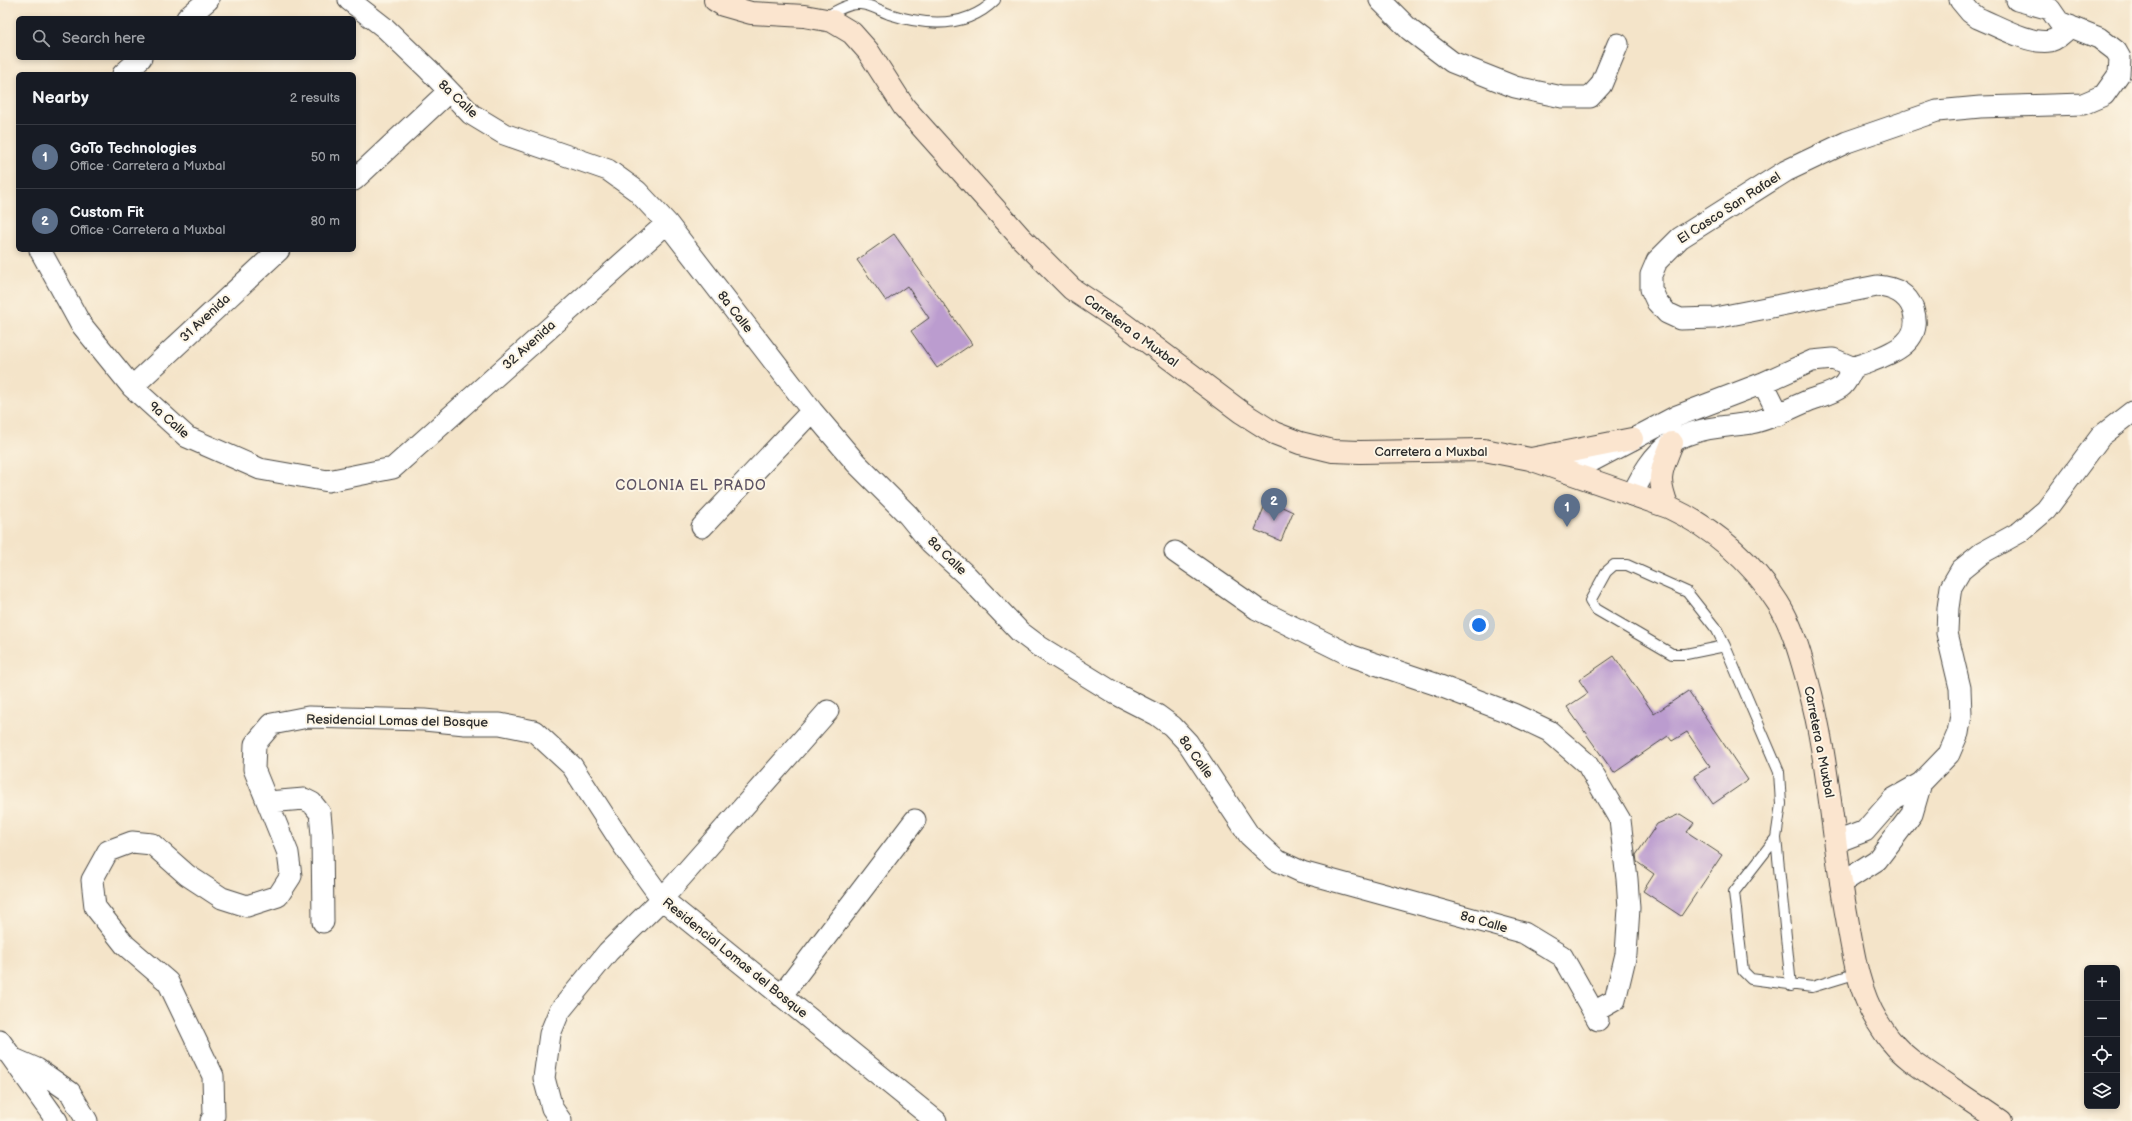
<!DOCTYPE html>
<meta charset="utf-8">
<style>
:root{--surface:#171b24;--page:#242831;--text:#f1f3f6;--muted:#9ea1a6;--line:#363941;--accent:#d1495b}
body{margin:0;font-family:"Balsamiq Sans",sans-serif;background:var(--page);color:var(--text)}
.controls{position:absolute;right:12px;bottom:12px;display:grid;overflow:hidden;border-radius:6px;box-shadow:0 2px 6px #0003}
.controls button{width:36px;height:36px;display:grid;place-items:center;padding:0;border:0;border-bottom:1px solid var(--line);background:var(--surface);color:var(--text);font:20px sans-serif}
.you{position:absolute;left:1479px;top:625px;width:14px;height:14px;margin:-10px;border:3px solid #fff;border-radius:50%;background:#1a73e8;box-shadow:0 0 0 6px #1a73e833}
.badge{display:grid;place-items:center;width:26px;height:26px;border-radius:50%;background:var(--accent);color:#fff;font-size:13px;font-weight:700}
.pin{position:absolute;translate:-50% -33px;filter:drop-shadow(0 1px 2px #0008)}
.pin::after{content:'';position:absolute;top:21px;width:14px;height:12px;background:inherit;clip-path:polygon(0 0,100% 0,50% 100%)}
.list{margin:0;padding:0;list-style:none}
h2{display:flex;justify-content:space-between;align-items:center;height:52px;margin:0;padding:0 16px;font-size:17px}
h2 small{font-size:13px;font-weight:400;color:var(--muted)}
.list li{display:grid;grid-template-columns:26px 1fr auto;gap:12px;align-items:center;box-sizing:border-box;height:64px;padding:0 16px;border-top:1px solid var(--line)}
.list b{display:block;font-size:15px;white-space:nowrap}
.list p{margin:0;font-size:13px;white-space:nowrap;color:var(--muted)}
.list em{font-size:13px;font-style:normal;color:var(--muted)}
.icon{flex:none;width:22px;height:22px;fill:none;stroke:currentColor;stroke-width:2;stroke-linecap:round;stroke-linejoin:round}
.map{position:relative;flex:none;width:2132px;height:1121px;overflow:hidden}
.search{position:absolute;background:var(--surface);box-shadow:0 2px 6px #0003;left:16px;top:16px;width:340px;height:44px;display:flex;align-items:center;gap:10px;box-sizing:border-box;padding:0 14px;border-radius:6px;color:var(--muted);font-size:15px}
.panel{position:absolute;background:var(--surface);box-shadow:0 2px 6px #0003;left:16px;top:72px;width:340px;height:180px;border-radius:6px}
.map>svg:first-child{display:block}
.building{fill:#bb9ccf}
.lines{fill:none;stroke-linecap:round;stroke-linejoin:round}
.service-casing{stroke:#494743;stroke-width:12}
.minor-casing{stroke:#494743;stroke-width:23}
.secondary-casing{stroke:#494743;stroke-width:24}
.service{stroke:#fff;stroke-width:10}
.minor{stroke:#fff;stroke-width:21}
.secondary{stroke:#fbe5cf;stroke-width:22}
.labels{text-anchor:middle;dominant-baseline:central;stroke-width:4;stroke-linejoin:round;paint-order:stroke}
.street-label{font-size:13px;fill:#2b2b2b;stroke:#fcf5e5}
.neighbourhood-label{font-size:14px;letter-spacing:1px;fill:#5d5364;stroke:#fcf5e5}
</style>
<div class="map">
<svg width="2132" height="1121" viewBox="0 0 2132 1121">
<rect width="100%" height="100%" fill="#fcf5e5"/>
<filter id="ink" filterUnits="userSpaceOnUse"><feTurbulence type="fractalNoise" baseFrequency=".025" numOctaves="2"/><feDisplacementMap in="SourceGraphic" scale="8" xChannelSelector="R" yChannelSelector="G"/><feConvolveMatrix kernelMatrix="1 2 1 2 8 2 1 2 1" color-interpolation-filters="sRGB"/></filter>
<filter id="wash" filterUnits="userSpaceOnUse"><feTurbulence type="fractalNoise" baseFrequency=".012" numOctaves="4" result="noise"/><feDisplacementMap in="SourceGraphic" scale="16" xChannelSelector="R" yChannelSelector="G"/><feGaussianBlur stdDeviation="0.9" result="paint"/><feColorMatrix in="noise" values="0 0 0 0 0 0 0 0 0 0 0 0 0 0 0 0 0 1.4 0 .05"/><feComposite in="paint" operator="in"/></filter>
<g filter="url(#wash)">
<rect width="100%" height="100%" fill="#f4e4c9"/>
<g id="blocks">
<path class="building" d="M 894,234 L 972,344 L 937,368 L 911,331 L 929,318 L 907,286 L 886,301 L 857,260 Z
M 1267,500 L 1293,512 L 1281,541 L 1255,530 Z
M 1614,656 L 1654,714 L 1688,691 L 1748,780 L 1713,804 L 1694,776 L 1710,766 L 1687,732 L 1672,741 L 1668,736 L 1614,773 L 1567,707 L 1588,693 L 1579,680 Z
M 1680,814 L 1694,823 L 1687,832 L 1722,855 L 1681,916 L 1643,891 L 1654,874 L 1637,862 L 1636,855 L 1657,824 Z"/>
</g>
</g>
<g filter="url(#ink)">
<use href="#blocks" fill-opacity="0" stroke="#494743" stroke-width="1"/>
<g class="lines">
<defs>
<path id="service" d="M 826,17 C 835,11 850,3 860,4 C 869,4 881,11 889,14 C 926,26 966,29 995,0
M 1725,646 L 1686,654 L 1672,654 L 1595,609 L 1590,601 L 1606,572 L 1614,565 L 1627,565 L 1687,592 L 1717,630 L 1725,646 L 1779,772 L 1781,804 L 1776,838 L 1791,986
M 1776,838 L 1734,892 L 1743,971 L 1751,979 L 1812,987 L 1858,973"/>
<path id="minor" d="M 349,0 L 385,28 L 429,70 L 471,114 L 504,134 L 608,170 L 637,191 L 667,223 L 812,411 L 856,463 L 908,515 L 930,542 L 967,576 L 1020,632 L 1040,647 L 1116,694 L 1157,715 L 1172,726 L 1188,743 L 1249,835 L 1276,860 L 1302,872 L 1524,933 L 1562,956 L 1598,1020
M 1380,0 L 1410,30 L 1452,62 L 1515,87 L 1562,97 L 1590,97 L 1601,85 L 1618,44
M 1960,0 L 1970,12 L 1978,18 C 1996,25 2030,45 2050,41 C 2058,39 2064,33 2070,26
M 187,18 L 208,0
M 123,74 L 141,58
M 354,180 L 448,92
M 40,250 L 80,323 L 132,387 L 187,437 L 260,469 L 328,481 L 393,468 L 667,223
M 1763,383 L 1779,415
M 132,387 L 279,250
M 1569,473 L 1677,416 L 1763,383 L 1812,361 L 1833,359 L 1854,368
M 1632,495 C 1642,475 1652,455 1672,442 C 1697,427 1723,427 1751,423 C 1772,419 1790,408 1810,400 C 1820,396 1832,394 1841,387 C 1848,382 1849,373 1854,368 C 1858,365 1865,364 1869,362 C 1892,353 1924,342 1913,309 C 1907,293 1893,287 1877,286 L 1715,318 L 1680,319 L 1667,313 L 1657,302 L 1651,289 L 1651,275 L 1657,261 L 1680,238 L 1786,171 L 1847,142 L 1937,111 L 1980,107 L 2083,104 L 2104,95 L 2119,74 L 2120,58 L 2116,51 L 2099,38 L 2059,22 L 2050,9 L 2017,0
M 702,527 L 812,411
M 1175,552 L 1257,609 L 1352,656 L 1435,684 L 1513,714 L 1549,731 L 1587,764 L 1620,820 L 1627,879 L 1629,908 L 1626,954 L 1615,1000 L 1594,1012
M 268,802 L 304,799 L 312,803 L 320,813 L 322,835 L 323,922
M 1836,842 L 1865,831 L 1893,799 L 1921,783 L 1949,754 L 1958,733 L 1961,715 L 1960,688 L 1947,633 L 1948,608 L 1951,587 L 1961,570 L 1982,553 L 2020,532 L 2046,510 L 2101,436 L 2132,412
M 1841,883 L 1877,860 L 1912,814 L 1921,783
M 781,996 L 915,820
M 0,1041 L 57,1121
M 14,1059 L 37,1069 L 70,1092 L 87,1121
M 211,1121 L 214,1116 L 213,1076 L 168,982 L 125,945 L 95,907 L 92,880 L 108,851 L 132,842 L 152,844 L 187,875 L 222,898 L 247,906 L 278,896 L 291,876 L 288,853 L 254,769 L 255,744 L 272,724 L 308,717 L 424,720 L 465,724 L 500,724 L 534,731 L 572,766 L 623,845 L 662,899 L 936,1121
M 561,1121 L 552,1108 L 544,1078 L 550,1034 L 559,1012 L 608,952 L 662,899 L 828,711"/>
<path id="secondary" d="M 715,0 L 723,5 L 751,13 L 804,16 L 832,21 L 852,33 L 868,51 L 904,107 L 1021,238 L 1072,289 L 1117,319 L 1241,412 L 1274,433 L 1300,443 L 1333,451 L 1360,452 L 1484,450 L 1530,459 L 1668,507 C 1713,528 1751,561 1778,603 C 1792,625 1800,654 1807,679 C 1829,758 1832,838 1847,918 C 1853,952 1858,990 1877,1021 C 1882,1028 1886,1036 1892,1042 C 1903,1056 1920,1067 1935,1077 C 1957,1092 1978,1106 2000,1121
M 1531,459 L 1632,439
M 1668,507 C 1656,477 1661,471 1672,443"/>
</defs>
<use href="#service" class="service-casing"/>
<use href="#minor" class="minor-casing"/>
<use href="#secondary" class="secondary-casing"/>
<use href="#service" class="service"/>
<use href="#minor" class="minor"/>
<use href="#secondary" class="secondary"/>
</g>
</g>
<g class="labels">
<g class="street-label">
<text transform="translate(458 99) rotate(43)">8a Calle</text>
<text transform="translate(1729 208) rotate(-33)">El Casco San Rafael</text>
<text transform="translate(735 312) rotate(52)">8a Calle</text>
<text transform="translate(205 318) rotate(-43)">31 Avenida</text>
<text transform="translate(1131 331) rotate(36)">Carretera a Muxbal</text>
<text transform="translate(529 345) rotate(-42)">32 Avenida</text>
<text transform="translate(169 420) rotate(41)">9a Calle</text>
<text x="1431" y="452">Carretera a Muxbal</text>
<text transform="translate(947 556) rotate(44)">8a Calle</text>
<text transform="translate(397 721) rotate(1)">Residencial Lomas del Bosque</text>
<text transform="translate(1819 742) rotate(79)">Carretera a Muxbal</text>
<text transform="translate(1196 757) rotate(54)">8a Calle</text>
<text transform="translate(1484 922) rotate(16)">8a Calle</text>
<text transform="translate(735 958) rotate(39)">Residencial Lomas del Bosque</text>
</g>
<g class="neighbourhood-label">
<text x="691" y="485">COLONIA EL PRADO</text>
</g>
</g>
</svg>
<div class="controls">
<button>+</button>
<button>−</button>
<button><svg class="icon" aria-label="locate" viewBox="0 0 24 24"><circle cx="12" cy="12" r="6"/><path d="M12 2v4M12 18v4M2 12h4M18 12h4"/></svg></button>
<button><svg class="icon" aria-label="layers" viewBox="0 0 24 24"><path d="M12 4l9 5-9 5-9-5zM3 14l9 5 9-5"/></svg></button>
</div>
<div class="you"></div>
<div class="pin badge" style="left:1567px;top:527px;background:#5c6f8a">1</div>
<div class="pin badge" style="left:1274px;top:521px;background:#5c6f8a">2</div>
<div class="search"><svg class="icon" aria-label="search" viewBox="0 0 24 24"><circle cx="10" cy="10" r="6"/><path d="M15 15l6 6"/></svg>Search here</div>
<section class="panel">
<h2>Nearby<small>2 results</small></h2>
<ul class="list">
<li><span class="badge" style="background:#5c6f8a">1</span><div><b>GoTo Technologies</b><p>Office · Carretera a Muxbal</p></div><em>50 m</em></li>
<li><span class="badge" style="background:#5c6f8a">2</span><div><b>Custom Fit</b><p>Office · Carretera a Muxbal</p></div><em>80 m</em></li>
</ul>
</section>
</div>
